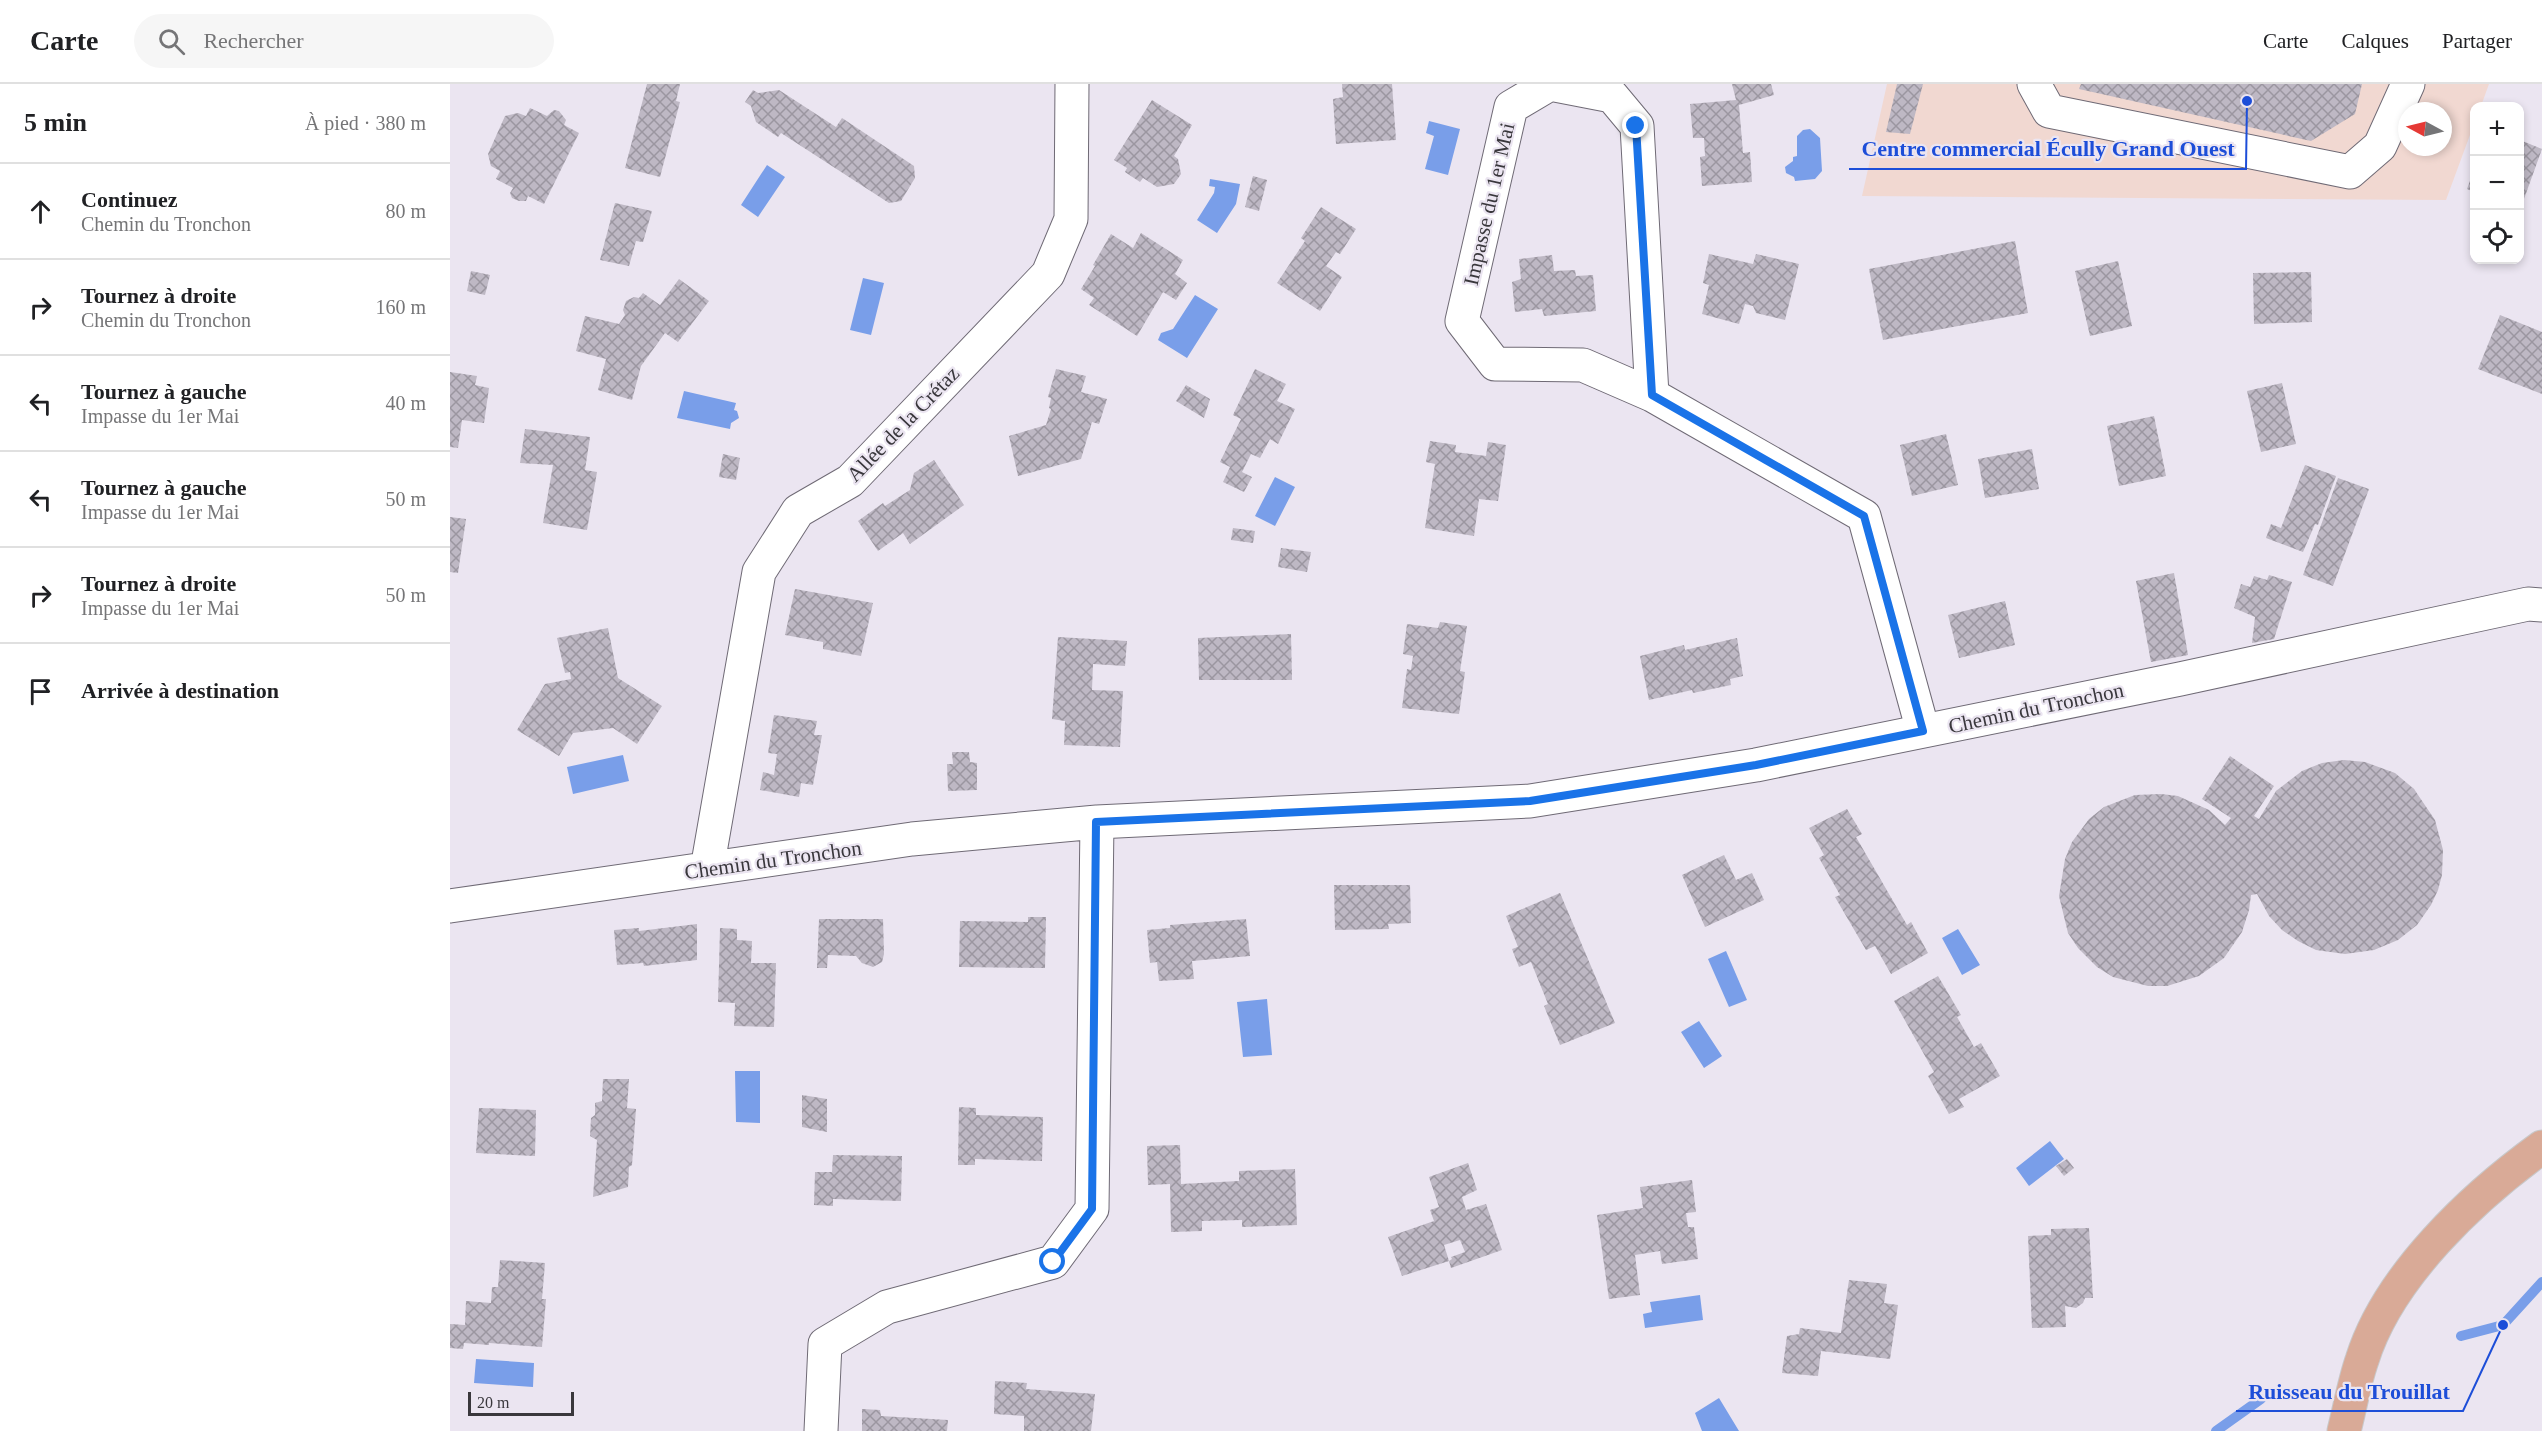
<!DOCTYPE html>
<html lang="fr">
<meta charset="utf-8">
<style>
:root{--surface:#fff;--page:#f6f6f6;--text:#202124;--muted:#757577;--line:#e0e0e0}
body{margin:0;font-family:"Times New Roman",serif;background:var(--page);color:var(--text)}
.controls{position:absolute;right:18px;top:18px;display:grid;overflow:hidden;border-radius:12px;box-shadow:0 3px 9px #0003}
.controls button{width:54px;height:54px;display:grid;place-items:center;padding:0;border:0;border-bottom:2px solid var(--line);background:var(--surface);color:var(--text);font:30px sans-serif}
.compass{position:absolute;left:1948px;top:18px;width:54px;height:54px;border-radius:50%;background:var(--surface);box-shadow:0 3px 9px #0003;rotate:277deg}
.scale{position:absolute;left:18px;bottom:15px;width:106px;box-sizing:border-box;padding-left:6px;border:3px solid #39373c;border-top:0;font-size:16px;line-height:21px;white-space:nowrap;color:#39373c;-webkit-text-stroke:4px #ebe5f1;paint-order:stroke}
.stop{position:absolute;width:18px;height:18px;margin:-14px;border:4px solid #1a73e8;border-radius:50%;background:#fff}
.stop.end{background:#1a73e8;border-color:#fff;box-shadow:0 2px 6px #0008}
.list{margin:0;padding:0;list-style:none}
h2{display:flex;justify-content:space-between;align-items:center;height:78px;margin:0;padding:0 24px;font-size:26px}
h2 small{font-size:20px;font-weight:400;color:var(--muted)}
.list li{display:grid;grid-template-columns:39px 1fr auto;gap:18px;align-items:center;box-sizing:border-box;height:96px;padding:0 24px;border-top:2px solid var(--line)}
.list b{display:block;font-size:22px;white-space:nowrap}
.list p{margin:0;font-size:20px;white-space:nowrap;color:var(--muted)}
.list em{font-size:20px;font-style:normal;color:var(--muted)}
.icon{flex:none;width:33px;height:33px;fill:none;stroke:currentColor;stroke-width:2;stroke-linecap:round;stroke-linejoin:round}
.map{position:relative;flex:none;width:2092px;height:1347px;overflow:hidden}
header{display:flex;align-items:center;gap:36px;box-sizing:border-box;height:84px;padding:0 30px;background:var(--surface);border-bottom:2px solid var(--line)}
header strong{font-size:28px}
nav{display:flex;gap:33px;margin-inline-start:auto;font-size:21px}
.search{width:420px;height:54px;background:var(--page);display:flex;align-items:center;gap:15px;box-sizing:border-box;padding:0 21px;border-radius:33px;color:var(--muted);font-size:22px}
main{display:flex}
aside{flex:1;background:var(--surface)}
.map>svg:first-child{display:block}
.commercial{fill:#f1d8d1;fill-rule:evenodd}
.water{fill:#799ee9}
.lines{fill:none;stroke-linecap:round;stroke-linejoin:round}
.stream{stroke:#799ee9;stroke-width:10}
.building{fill:url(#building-cross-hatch)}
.minor-casing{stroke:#6f6a75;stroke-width:35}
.major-casing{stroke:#c8c7c8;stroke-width:35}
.minor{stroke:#fff;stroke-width:33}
.major{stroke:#d9aa97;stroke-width:33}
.route{stroke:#1a73e8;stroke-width:8}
.labels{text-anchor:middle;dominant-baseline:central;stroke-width:4.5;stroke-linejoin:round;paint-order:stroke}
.street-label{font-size:21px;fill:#39373c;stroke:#ebe5f1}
.leader{fill:none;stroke:#1d4ed8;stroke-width:2}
.callout-dot{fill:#1d4ed8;stroke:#ebe5f1;stroke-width:2}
.callout-label{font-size:22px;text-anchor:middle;font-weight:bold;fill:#1d4ed8;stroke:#ebe5f1;stroke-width:4.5;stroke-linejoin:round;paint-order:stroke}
</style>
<header>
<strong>Carte</strong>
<div class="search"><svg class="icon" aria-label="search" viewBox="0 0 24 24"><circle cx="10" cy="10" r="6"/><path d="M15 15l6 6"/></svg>Rechercher</div>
<nav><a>Carte</a><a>Calques</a><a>Partager</a></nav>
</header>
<main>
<aside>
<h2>5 min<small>À pied · 380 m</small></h2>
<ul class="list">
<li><svg class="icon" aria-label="ahead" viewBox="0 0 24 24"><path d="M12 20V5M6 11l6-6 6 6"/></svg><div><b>Continuez</b><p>Chemin du Tronchon</p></div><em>80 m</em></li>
<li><svg class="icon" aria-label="right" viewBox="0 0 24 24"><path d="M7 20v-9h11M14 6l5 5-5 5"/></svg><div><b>Tournez à droite</b><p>Chemin du Tronchon</p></div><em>160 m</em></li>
<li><svg class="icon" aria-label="left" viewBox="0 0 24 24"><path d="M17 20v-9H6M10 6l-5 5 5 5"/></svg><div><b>Tournez à gauche</b><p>Impasse du 1er Mai</p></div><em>40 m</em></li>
<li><svg class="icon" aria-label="left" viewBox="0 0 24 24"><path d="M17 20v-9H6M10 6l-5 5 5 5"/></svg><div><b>Tournez à gauche</b><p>Impasse du 1er Mai</p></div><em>50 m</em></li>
<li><svg class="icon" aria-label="right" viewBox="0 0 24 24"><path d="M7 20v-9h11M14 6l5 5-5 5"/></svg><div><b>Tournez à droite</b><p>Impasse du 1er Mai</p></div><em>50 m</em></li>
<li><svg class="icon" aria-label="arrive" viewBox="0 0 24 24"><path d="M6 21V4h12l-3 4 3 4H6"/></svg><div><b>Arrivée à destination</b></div></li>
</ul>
</aside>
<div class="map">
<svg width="2092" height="1347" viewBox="0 0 2092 1347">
<defs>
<pattern id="building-cross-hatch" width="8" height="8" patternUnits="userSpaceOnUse" patternTransform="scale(1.5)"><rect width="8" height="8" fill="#beb8c4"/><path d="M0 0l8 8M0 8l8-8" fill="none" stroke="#9b96a0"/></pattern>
</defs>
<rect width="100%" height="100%" fill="#ebe5f1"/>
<path class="commercial" d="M 1437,0 L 2039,0 L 2031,22 L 2024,22 L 2024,40 L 1996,116 L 1412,112 ZM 1957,27 L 1993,27 L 1993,63 L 1957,63 Z"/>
<path class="water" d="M 979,37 L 1010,45 L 998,91 L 975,85 L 984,52 L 976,49 Z
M 1360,45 L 1370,54 L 1372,87 L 1365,95 L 1345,97 L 1344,93 L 1336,89 L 1335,83 L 1343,77 L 1343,73 L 1347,72 L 1347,52 L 1353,46 Z
M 317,81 L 335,93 L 308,133 L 291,121 Z
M 760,95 L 790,100 L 786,120 L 767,149 L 747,136 L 764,109 L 765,103 L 759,102 Z
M 413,194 L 434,199 L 421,251 L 400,246 Z
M 745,211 L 768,225 L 737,274 L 708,256 L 711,249 L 723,245 Z
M 234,307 L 286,319 L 284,326 L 287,327 L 289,334 L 281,339 L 280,345 L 227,334 Z
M 825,393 L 845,403 L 825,442 L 805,432 Z
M 173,671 L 179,697 L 123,710 L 117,683 Z
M 1508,845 L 1530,881 L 1512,891 L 1492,854 Z
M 1276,867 L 1297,916 L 1279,923 L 1258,875 Z
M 817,915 L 822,971 L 793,973 L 787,918 Z
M 1249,937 L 1272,972 L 1254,984 L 1231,948 Z
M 285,987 L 310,987 L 310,1039 L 286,1038 Z
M 1600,1057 L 1614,1075 L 1579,1102 L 1566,1084 Z
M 1250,1211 L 1253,1236 L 1195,1244 L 1193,1230 L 1202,1228 L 1200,1218 Z
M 26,1275 L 84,1279 L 83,1303 L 24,1299 Z
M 1269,1314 L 1289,1347 L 1252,1347 L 1245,1329 Z"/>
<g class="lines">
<path class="stream" d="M 2011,1252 L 2053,1241 L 2092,1198
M 1766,1347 L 1811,1315"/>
</g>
<path class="building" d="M 197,0 L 230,0 L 226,17 L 230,18 L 210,93 L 175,84 Z
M 892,0 L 942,0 L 946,56 L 886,60 L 883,15 L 893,13 Z
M 1282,0 L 1321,0 L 1324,11 L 1289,21 L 1293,69 L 1300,68 L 1302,98 L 1252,102 L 1250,73 L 1255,72 L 1254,54 L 1243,54 L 1240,20 L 1286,16 Z
M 1447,0 L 1473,0 L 1460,50 L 1436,48 Z
M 1631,0 L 1912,0 L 1905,30 L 1861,57 L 1629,5 Z
M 303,6 L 308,9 L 329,6 L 386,43 L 392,34 L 464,82 L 465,94 L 451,117 L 439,119 L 331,49 L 328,53 L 306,38 L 301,22 L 295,18 Z
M 702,16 L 742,41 L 724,72 L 728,75 L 731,90 L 724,100 L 707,103 L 693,94 L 690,98 L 675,88 L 677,84 L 664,76 Z
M 80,24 L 97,32 L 104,26 L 109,27 L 116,36 L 114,41 L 129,49 L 94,120 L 78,112 L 76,117 L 69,117 L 62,114 L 60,109 L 63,104 L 46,95 L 50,87 L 41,82 L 38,70 L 55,32 L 68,29 L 76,32 Z
M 2070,56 L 2092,65 L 2070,126 Z
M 2024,85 L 2024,108 L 2017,105 Z
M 803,92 L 817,96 L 809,127 L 795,123 Z
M 165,119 L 202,127 L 193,158 L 186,157 L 179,182 L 150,176 Z
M 871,123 L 906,145 L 890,170 L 886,168 L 876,182 L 892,193 L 870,227 L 827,199 L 855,157 L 851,154 Z
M 691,149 L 733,176 L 725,190 L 737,199 L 726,216 L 713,208 L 687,252 L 639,221 L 644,214 L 631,205 L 645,182 L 643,181 L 661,150 L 683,164 Z
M 1565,157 L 1578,229 L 1433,256 L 1419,185 Z
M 1259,170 L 1303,180 L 1306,170 L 1349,180 L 1335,236 L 1306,229 L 1303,222 L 1295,220 L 1289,240 L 1252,230 L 1259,201 L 1253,199 Z
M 1102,171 L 1104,187 L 1125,186 L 1126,192 L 1143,191 L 1146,227 L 1094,232 L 1092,225 L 1065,228 L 1062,198 L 1071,195 L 1069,175 Z
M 1668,177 L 1682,242 L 1640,252 L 1625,187 Z
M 21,187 L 40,191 L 35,211 L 17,207 Z
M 1861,188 L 1862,238 L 1804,240 L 1803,189 Z
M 229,195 L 259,217 L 228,258 L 215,249 L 191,282 L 182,316 L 148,306 L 156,275 L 126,267 L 135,232 L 169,240 L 175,231 L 173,226 L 176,217 L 184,213 L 189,214 L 193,209 L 210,221 Z
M 2050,231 L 2092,248 L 2092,310 L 2028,285 Z
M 606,285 L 636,292 L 631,308 L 657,315 L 649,340 L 642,338 L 631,375 L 568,392 L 559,352 L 596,341 L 601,325 L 599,324 L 601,314 L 598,313 Z
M 805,285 L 836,300 L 827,317 L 845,325 L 828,360 L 820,355 L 810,374 L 801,370 L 792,388 L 802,393 L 794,408 L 773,398 L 780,383 L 770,378 L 791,335 L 783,331 Z
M 0,288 L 27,292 L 25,301 L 39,304 L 34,339 L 12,336 L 8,364 L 0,363 Z
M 1832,299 L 1846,360 L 1811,368 L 1797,307 Z
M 736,301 L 760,315 L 754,334 L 726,317 Z
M 1704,332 L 1716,392 L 1669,402 L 1657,342 Z
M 75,345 L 140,353 L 135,386 L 147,388 L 137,446 L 93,439 L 103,381 L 70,379 Z
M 1496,350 L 1508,401 L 1462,412 L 1450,361 Z
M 980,357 L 1006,361 L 1005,368 L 1036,372 L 1038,358 L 1056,361 L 1048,417 L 1029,415 L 1024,452 L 975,444 L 985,380 L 976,378 Z
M 1582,365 L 1589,405 L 1535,414 L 1528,375 Z
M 273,370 L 290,374 L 286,396 L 269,393 Z
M 484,376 L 514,421 L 460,460 L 453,449 L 428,467 L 408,437 L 433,419 L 435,422 L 460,406 L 464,389 Z
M 1855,381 L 1886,392 L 1868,441 L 1865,440 L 1853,468 L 1816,454 L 1821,440 L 1831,444 Z
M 1888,394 L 1919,405 L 1883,502 L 1853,491 Z
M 0,433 L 16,435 L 8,489 L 0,488 Z
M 783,444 L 805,447 L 803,459 L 781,456 Z
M 831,464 L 861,468 L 857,488 L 828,483 Z
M 1724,489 L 1738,571 L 1701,578 L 1686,497 Z
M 1819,491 L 1842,498 L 1824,555 L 1802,559 L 1805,533 L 1784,524 L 1791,500 L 1800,503 L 1804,492 L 1817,496 Z
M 345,505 L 423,519 L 411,572 L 373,565 L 373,558 L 335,551 Z
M 1555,517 L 1565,561 L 1509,574 L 1498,531 Z
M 990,538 L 1017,542 L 1010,587 L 1015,588 L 1009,630 L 952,624 L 957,585 L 961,586 L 963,572 L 953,570 L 957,540 L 988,544 Z
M 158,544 L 168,594 L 212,622 L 187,660 L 163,644 L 123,649 L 109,672 L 67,646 L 95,600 L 121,595 L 120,588 L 115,589 L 107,554 Z
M 841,550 L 842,596 L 749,596 L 748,554 Z
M 608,553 L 677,557 L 675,582 L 643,580 L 642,606 L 673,607 L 670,663 L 614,661 L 615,637 L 602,635 Z
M 1287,554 L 1293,592 L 1280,595 L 1281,601 L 1243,609 L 1242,606 L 1199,616 L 1190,572 L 1234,561 L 1235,566 Z
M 324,631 L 367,637 L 364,651 L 372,651 L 363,701 L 351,699 L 349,713 L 310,706 L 313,688 L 324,691 L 327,670 L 318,669 Z
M 502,668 L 519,668 L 520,678 L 527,679 L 527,706 L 498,707 L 497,680 L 503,680 Z
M 1780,672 L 1824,702 L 1804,732 L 1809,735 L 1826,707 L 1852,687 L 1872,679 L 1894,676 L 1915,678 L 1945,689 L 1964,705 L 1985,736 L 1993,766 L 1992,791 L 1988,806 L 1981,821 L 1967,841 L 1948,856 L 1924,866 L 1895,870 L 1866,866 L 1848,857 L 1832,846 L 1819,832 L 1807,810 L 1801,811 L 1799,826 L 1792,848 L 1774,874 L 1749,892 L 1717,902 L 1698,902 L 1663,893 L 1647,883 L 1628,864 L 1618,849 L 1609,812 L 1615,775 L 1622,758 L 1639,735 L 1654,723 L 1685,711 L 1711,710 L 1728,712 L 1759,726 L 1775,741 L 1781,734 L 1752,715 Z
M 1397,725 L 1412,750 L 1406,753 L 1457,841 L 1461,838 L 1478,869 L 1441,890 L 1425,862 L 1416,866 L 1385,813 L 1390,811 L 1369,774 L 1374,771 L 1359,744 Z
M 1274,771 L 1286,796 L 1302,789 L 1314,816 L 1255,843 L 1232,791 Z
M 884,801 L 960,801 L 961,839 L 938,840 L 939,845 L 885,846 Z
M 1110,809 L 1165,939 L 1110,961 L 1094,922 L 1098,920 L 1081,878 L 1069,883 L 1062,865 L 1068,863 L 1056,832 Z
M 578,833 L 596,833 L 595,884 L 509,883 L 510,837 L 578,838 Z
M 369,835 L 433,835 L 434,870 L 432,878 L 423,883 L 412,879 L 406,872 L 378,871 L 377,884 L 367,884 Z
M 796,835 L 800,872 L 742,877 L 744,895 L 709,897 L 707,878 L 700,879 L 697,846 L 720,844 L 720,841 Z
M 247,840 L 247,876 L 194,882 L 193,879 L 167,881 L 164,846 L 189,844 L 189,847 Z
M 270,844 L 287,845 L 287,856 L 302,857 L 301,879 L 326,879 L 324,943 L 284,942 L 285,919 L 268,918 Z
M 1488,892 L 1511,931 L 1507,933 L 1524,963 L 1531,959 L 1550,992 L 1509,1015 L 1514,1023 L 1499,1030 L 1478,992 L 1484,988 L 1444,917 Z
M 153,995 L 179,995 L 177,1024 L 186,1025 L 182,1081 L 179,1083 L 178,1103 L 143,1113 L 147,1056 L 140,1052 L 141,1034 L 145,1031 L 145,1019 L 152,1017 Z
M 352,1011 L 377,1015 L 377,1048 L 352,1043 Z
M 509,1023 L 526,1024 L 526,1031 L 593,1033 L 592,1077 L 525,1075 L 525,1081 L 508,1081 Z
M 29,1024 L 86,1026 L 85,1072 L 26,1069 Z
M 730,1061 L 731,1100 L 789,1097 L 789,1087 L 845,1085 L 847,1141 L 792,1143 L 792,1136 L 752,1137 L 752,1147 L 721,1148 L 720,1100 L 698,1101 L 697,1062 Z
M 383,1071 L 452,1072 L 451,1117 L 383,1115 L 383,1122 L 364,1121 L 365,1088 L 382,1088 Z
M 1617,1075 L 1624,1084 L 1614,1092 L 1606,1082 Z
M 1018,1079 L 1027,1106 L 1012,1113 L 1016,1126 L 1036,1120 L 1052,1166 L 1001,1184 L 999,1177 L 1002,1175 L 1001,1173 L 1015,1168 L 1010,1156 L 994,1161 L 999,1177 L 952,1192 L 938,1153 L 984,1137 L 980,1126 L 989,1123 L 979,1093 Z
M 1242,1096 L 1246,1128 L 1236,1129 L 1238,1143 L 1244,1143 L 1248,1175 L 1212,1180 L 1210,1167 L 1185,1171 L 1190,1211 L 1159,1215 L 1147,1131 L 1193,1124 L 1190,1103 Z
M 1639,1144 L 1643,1214 L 1635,1214 L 1633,1219 L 1626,1224 L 1615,1222 L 1616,1243 L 1582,1244 L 1578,1152 L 1601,1151 L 1601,1145 Z
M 50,1176 L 95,1179 L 92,1215 L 96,1215 L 92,1263 L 39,1259 L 39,1261 L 14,1259 L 13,1265 L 0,1264 L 0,1240 L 15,1241 L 16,1217 L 41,1219 L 42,1203 L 48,1203 Z
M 1399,1196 L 1437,1200 L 1434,1219 L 1448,1221 L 1440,1275 L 1371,1267 L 1368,1292 L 1332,1289 L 1337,1252 L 1349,1250 L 1350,1244 L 1391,1249 Z
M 545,1297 L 577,1299 L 576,1305 L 645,1310 L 641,1347 L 574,1347 L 574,1332 L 544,1330 Z
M 412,1325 L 430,1326 L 431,1332 L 498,1336 L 497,1347 L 412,1347 Z"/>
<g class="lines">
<defs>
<path id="minor" d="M 1584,0 L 1599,27 L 1900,88 L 1930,62 L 1958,0
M 1202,311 L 1133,281 L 1045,280 L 1012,237 L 1061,23 L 1100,0 L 1162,12 L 1187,42 L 1202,311 L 1414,432 L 1473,647
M 257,785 L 309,488 L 348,427 L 400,397 L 598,190 L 621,135 L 622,0
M 0,822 L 462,755 L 647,738 L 1080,717 L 1306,681 L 1730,595 L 2078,520 L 2092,521
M 371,1347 L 375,1260 L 437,1223 L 603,1178 L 642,1125 L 647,738"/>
<path id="major" d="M 1894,1347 C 1900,1324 1904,1299 1912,1276 C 1938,1192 2023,1113 2092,1063"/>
</defs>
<use href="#minor" class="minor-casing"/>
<use href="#major" class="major-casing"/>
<use href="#minor" class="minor"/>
<use href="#major" class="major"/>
</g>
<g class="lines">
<path class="route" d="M 603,1178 L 642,1125 L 646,738 L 1080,717 L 1306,681 L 1473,647 L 1414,432 L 1202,311 L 1186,42"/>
</g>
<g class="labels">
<g class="street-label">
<text transform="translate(1039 120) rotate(-77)">Impasse du 1er Mai</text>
<text transform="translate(453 340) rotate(-46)">Allée de la Crétaz</text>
<text transform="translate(1586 624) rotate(-12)">Chemin du Tronchon</text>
<text transform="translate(323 776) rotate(-8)">Chemin du Tronchon</text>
</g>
</g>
<path class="leader" d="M1797 17L1796 85H1399M2053 1241L2013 1327H1786"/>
<g class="callout-dot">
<circle cx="1797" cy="17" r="6"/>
<circle cx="2053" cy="1241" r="6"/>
</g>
<g class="callout-label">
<text x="1598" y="72">Centre commercial Écully Grand Ouest</text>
<text x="1899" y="1315">Ruisseau du Trouillat</text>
</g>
</svg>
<div class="controls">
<button>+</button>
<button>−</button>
<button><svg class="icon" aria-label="locate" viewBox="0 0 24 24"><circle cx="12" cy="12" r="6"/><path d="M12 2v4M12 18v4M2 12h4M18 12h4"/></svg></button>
</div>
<svg class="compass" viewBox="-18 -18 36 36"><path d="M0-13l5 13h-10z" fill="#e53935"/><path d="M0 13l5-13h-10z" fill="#757577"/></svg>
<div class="scale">20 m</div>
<div class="stop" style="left:603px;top:1178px"></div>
<div class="stop end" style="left:1186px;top:42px"></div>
</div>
</main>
